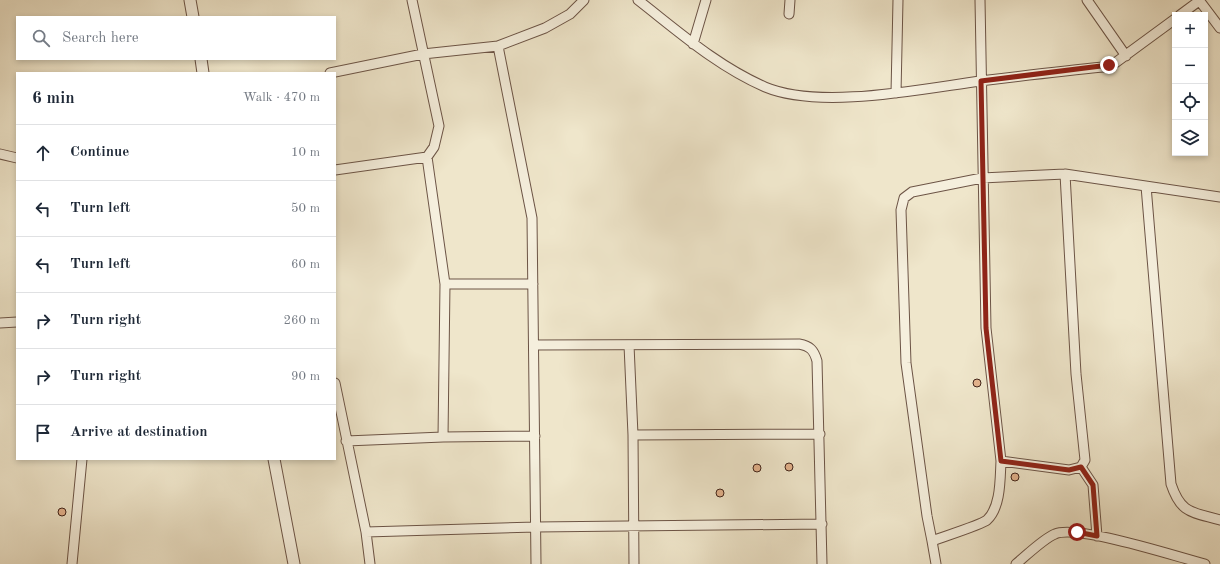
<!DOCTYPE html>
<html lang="en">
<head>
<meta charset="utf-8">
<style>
	:root { --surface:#fff; --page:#f6f6f7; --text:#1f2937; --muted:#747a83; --line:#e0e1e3 }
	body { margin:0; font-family:"Old Standard TT",serif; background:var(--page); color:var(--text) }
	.controls { position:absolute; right:12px; top:12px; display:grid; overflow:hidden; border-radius:0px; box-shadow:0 2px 6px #0003 }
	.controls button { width:36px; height:36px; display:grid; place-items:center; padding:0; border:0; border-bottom:1px solid var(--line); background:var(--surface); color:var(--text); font:20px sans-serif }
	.stop { position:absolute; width:12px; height:12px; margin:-9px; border:3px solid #8f2418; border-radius:50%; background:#fff }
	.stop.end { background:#8f2418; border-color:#fff; box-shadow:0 1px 4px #0008 }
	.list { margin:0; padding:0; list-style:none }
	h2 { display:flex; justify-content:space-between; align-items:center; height:52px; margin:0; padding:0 16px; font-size:17px }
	h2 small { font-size:13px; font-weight:400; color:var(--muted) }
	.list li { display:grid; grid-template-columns:26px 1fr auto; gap:12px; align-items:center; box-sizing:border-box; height:56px; padding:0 16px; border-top:1px solid var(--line) }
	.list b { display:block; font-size:15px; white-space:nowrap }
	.list em { font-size:13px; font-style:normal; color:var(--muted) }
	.icon { flex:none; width:22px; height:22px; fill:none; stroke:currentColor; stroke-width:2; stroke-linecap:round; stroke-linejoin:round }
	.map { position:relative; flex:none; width:1220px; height:564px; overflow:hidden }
	.search { position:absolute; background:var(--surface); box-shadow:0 2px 6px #0003; left:16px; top:16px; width:320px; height:44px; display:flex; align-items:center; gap:10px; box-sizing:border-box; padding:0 14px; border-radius:0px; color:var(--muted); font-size:15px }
	.panel { position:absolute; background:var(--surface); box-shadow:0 2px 6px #0003; left:16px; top:72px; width:320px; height:388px; border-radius:0px }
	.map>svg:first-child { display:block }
</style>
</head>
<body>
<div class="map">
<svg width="1220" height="564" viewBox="0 0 1220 564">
	<rect width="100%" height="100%" fill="#efe6cb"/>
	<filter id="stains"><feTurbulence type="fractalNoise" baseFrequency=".005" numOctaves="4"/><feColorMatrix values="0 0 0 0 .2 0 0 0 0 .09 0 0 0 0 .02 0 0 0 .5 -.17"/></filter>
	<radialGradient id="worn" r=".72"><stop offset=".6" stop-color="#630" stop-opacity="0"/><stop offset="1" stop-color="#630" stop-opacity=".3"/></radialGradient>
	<path fill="#e4b38d" stroke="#402319" d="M973 383a4 4 0 1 1 8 0a4 4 0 1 1-8 0Z
		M785 467a4 4 0 1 1 8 0a4 4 0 1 1-8 0Z
		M753 468a4 4 0 1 1 8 0a4 4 0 1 1-8 0Z
		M1011 477a4 4 0 1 1 8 0a4 4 0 1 1-8 0Z
		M716 493a4 4 0 1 1 8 0a4 4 0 1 1-8 0Z
		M58 512a4 4 0 1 1 8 0a4 4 0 1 1-8 0Z"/>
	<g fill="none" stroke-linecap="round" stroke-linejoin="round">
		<defs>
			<path id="minor" d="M412,0L439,126L434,147L427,157
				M638,0C679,32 717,66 765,87C820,110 921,89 980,81C1021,76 1062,71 1103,67L1115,63L1175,19
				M980,0L986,328L1001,461C1000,479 1001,507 987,520C981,525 942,537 932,541L927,516L906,363L901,210L904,198L912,192L982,178L1065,174L1220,197
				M1087,0L1126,56
				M1199,0L1220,28
				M789,14L790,0
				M1180,15L1199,1
				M693,44L706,0
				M498,46L532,218L536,564
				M330,73L423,54L498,46L545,28L570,14L584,0
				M896,93L898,0
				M0,154L17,158
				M335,170L427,157L445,284L443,437
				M1146,186L1171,484C1181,514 1192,512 1220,520
				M445,284H533
				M0,323L17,322
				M534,345L799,344C810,346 814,350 817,361L822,564
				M629,345L633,435L634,564
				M335,383L366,532L370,564
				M633,435L820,434
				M346,441L443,437L535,436
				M1001,461L1069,470L1081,467L1085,460L1076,374L1065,174
				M1081,467L1093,485L1097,536
				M366,532L536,527L822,524
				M932,541L936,564
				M72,564L82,459
				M1016,564C1027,555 1043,539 1055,534C1077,524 1177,557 1205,564"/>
			<path id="tertiary" d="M190,0L193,17
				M201,59L203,73
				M274,459L294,564"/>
		</defs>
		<use href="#minor" stroke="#6c5446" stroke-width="11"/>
		<use href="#tertiary" stroke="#6c5446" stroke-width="13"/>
		<use href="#minor" stroke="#f5efdd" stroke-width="9"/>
		<use href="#tertiary" stroke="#f5efdd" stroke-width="11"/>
	</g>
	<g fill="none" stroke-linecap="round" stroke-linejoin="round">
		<path stroke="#8f2418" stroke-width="5" d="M1077,532L1097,536L1093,485L1081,467L1069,470L1001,461L986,328L981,81L1109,65"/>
	</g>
	<rect width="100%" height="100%" filter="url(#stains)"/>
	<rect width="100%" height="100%" fill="url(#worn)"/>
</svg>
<div class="controls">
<button>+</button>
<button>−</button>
<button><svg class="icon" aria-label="locate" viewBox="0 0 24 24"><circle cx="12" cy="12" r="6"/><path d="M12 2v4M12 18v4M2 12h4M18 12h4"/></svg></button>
<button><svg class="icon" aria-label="layers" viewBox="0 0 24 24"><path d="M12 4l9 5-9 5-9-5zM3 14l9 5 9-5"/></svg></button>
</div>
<div class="stop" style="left:1077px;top:532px"></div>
<div class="stop end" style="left:1109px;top:65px"></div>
<div class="search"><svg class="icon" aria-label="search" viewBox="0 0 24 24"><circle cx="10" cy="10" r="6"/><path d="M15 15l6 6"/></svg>Search here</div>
<section class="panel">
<h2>6 min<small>Walk · 470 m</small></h2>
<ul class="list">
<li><svg class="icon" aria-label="ahead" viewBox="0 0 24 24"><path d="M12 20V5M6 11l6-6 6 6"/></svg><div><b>Continue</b></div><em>10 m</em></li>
<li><svg class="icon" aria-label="left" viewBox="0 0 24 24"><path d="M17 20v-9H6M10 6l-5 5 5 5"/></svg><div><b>Turn left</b></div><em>50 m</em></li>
<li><svg class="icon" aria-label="left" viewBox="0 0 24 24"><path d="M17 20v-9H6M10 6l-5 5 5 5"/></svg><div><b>Turn left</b></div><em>60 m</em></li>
<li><svg class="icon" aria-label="right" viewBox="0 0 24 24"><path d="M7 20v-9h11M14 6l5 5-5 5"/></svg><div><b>Turn right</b></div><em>260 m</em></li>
<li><svg class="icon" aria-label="right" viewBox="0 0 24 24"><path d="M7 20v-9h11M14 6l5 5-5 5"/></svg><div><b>Turn right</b></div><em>90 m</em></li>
<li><svg class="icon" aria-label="arrive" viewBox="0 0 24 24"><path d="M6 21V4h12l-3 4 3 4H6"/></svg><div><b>Arrive at destination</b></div></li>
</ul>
</section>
</div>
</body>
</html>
